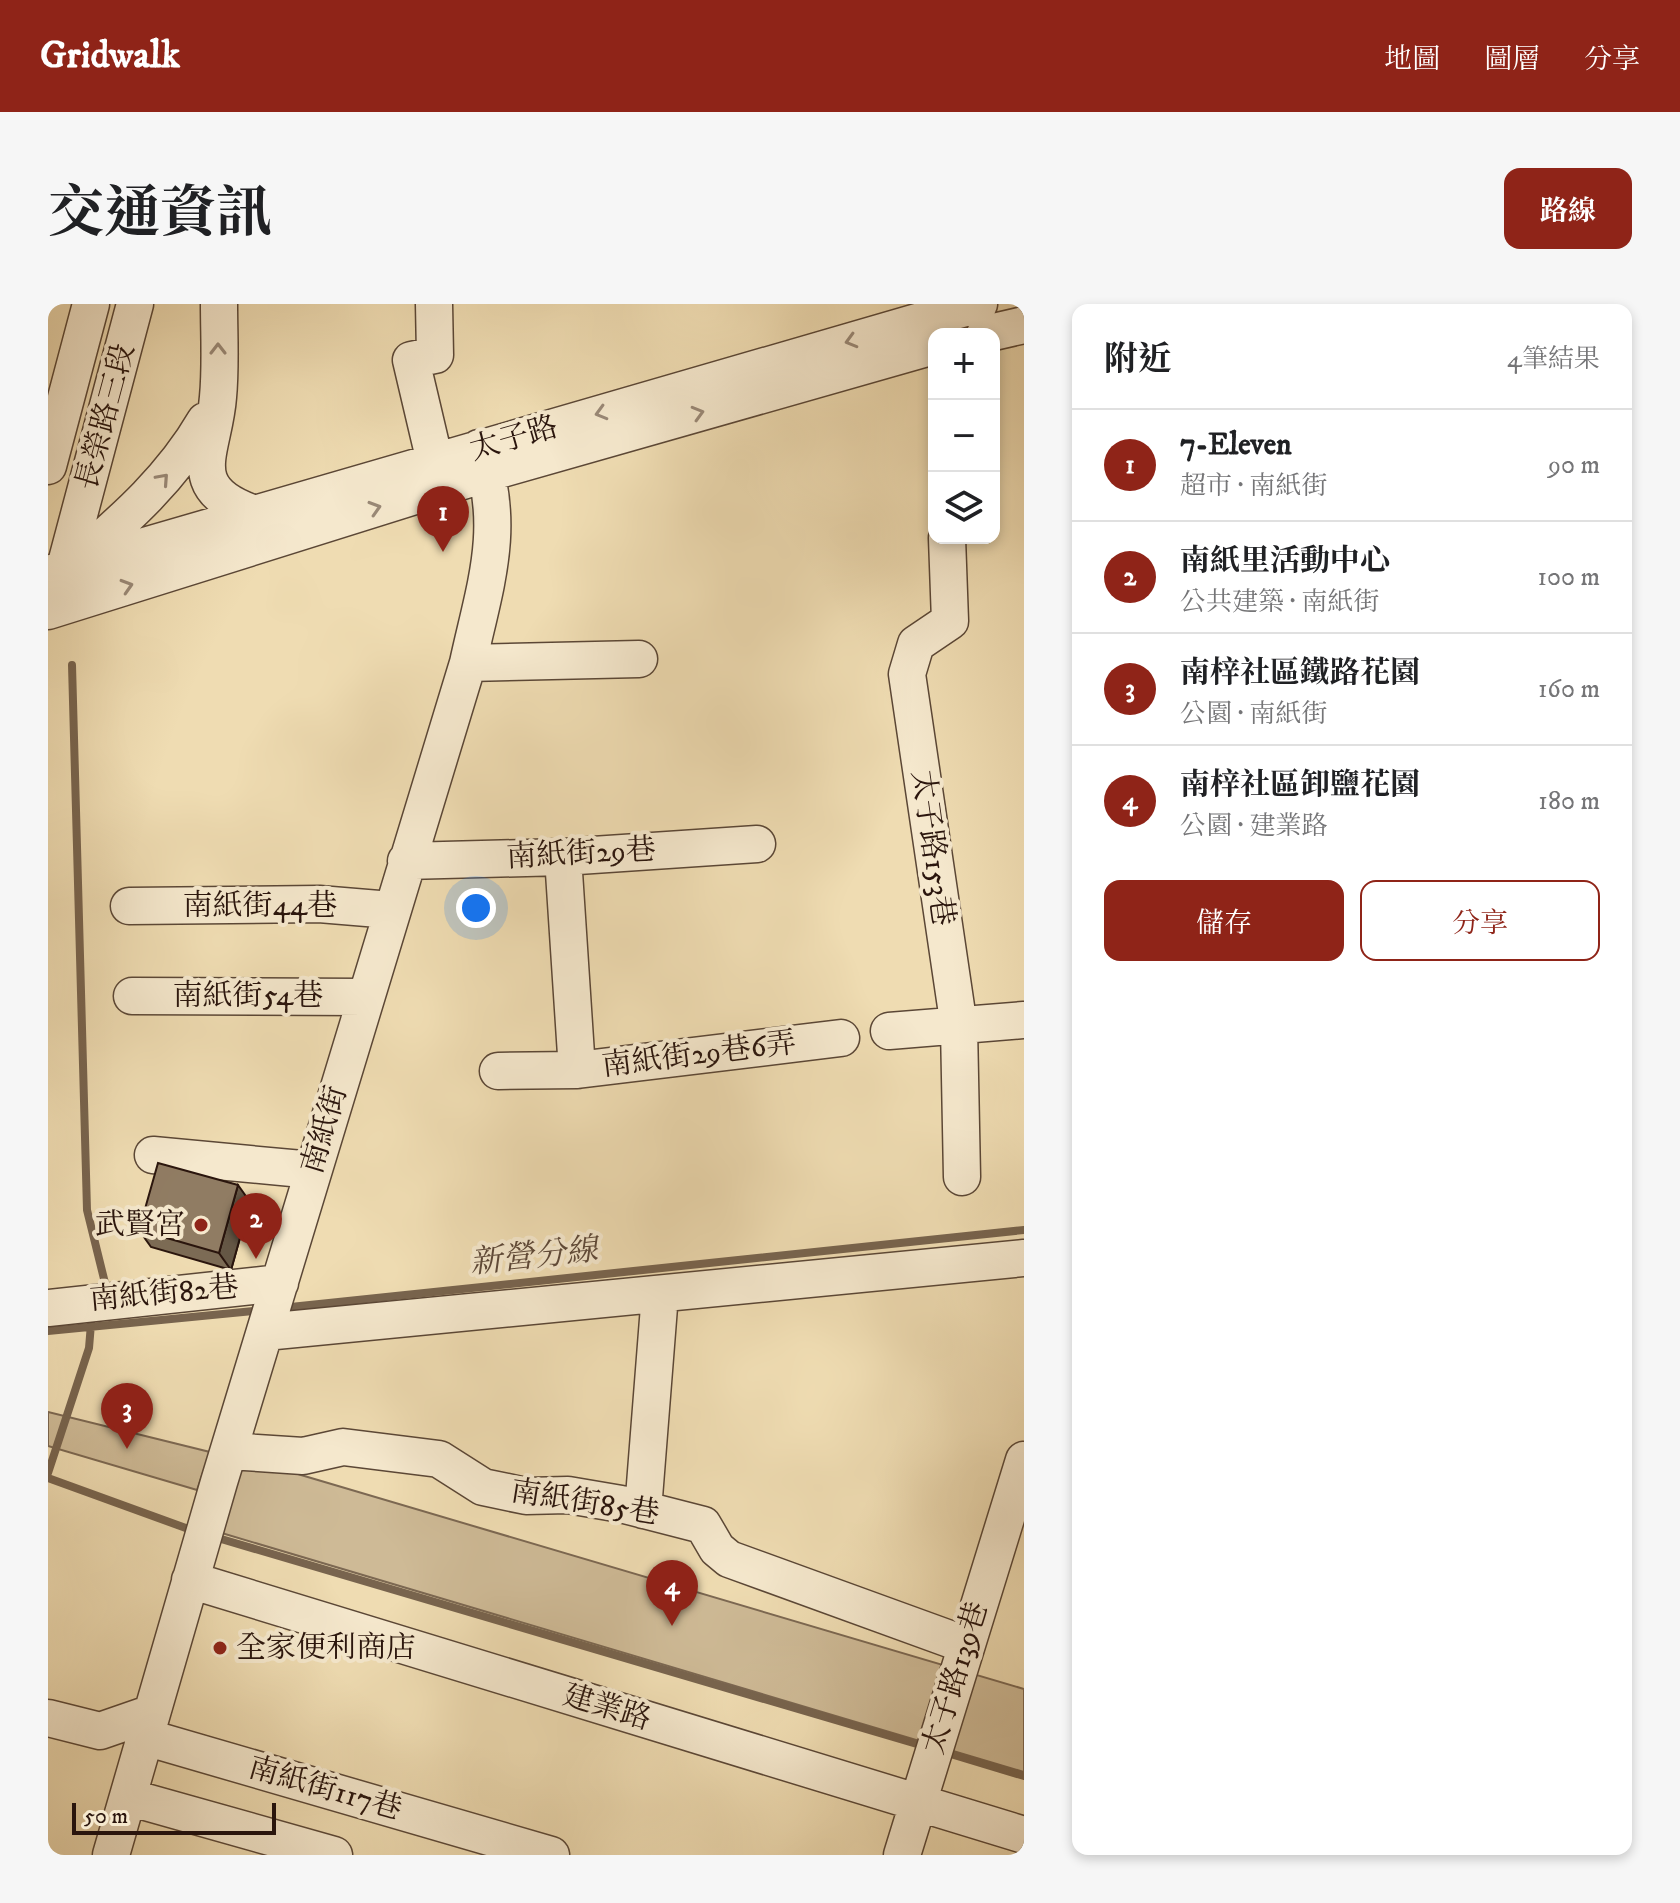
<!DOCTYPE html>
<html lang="zh-TW">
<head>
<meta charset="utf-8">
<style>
	:root { --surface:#fff; --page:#f6f6f6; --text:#202124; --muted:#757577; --line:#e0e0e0; --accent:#8f2418 }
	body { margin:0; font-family:"IM FELL DW Pica","Noto Serif TC",serif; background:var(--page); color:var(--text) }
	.controls { position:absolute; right:24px; top:24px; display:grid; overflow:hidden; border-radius:16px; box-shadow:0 4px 12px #0003 }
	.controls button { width:72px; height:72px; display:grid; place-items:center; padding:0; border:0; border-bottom:2px solid var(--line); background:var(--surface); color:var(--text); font:40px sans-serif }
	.scale { position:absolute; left:24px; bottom:20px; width:204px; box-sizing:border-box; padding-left:8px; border:4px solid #2a150d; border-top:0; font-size:22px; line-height:28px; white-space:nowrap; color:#2a150d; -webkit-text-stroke:6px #f5e8cd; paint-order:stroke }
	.you { position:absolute; left:428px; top:604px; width:28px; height:28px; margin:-20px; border:6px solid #fff; border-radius:50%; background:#1a73e8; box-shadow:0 0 0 12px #1a73e833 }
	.badge { display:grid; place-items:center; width:52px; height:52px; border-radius:50%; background:var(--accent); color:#fff; font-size:26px; font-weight:700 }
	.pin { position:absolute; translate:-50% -66px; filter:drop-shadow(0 2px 4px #0008) }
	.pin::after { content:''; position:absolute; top:42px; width:28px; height:24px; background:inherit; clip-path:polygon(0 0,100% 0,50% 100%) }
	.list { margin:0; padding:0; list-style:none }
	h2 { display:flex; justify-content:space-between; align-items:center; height:104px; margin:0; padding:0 32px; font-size:34px }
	h2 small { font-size:26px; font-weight:400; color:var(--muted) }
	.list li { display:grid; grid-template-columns:52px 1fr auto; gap:24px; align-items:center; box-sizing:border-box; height:112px; padding:0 32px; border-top:2px solid var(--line) }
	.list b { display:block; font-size:30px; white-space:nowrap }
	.list p { margin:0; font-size:26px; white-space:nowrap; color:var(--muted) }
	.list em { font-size:26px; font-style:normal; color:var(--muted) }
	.actions { display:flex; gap:16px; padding:24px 32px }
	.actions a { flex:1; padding:18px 0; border:2px solid var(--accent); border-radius:16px; text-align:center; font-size:28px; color:var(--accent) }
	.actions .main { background:var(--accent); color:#fff }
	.icon { flex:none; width:44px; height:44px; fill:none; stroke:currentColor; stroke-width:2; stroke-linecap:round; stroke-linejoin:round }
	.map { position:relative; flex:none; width:976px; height:1551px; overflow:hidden; border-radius:16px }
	header { display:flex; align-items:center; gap:48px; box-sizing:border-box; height:112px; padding:0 40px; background:var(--accent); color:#fff }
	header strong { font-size:38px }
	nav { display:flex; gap:44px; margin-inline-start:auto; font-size:28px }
	.intro { display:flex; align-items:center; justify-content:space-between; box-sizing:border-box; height:192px; padding:0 48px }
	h1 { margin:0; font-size:56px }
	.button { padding:20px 36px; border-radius:16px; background:var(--accent); color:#fff; font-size:28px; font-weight:700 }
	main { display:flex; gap:48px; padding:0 48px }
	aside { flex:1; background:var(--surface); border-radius:16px; box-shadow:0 4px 12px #0003 }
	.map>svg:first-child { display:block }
</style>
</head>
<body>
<header>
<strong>Gridwalk</strong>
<nav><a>地圖</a><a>圖層</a><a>分享</a></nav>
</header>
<div class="intro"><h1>交通資訊</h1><a class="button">路線</a></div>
<main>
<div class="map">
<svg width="976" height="1551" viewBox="0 0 976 1551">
	<rect width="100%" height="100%" fill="#efdcb2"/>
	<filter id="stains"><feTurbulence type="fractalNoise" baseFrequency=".0025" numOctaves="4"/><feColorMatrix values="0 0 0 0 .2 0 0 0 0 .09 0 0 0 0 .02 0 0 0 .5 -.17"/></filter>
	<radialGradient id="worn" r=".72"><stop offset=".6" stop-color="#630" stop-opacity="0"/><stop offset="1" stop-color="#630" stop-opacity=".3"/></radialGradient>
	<path fill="#ceba96" stroke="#7c6852" stroke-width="2" d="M0,1108L162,1148L149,1186L0,1142Z
		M187,1148L253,1171L976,1385V1468L167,1227Z"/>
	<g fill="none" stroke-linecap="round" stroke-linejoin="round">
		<path stroke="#78644e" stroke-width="8" d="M24,361L39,906L58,983L56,989
			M233,1004L976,926
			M0,1027L215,1006
			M0,1169L41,1044L43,1020
			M0,1174L146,1227
			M163,1232L879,1443
			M896,1448L976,1472"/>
		<defs>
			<path id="minor" d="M171,0C171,31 173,62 170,93C166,148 133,183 204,209
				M386,0L387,51L363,56L387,158
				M937,30L976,21
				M0,162L43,0
				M899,234L902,317L868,340L859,370L911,723L914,873
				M28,258C77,215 124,174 157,117
				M0,270L931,0
				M11,286L87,0
				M0,307L440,169L886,42
				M420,359L591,355
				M515,553L529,766L793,734
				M358,557L515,553L709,540
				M81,602L271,600L343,606
				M84,692L317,693
				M841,727L976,716
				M450,767L529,766
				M105,851L265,866
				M0,1004L232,979
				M217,1028L976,954
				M181,1147L255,1152L295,1143L391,1155L435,1183L478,1192L520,1191L573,1200L655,1221L669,1245L681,1255L918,1341
				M595,1206L612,990
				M142,1276L976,1531
				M0,1414L52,1427L104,1409
				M97,1433L503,1551
				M80,1493L286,1551
				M63,1551L171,1178L420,359C437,281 459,224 431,144
				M854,1551L976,1156"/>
		</defs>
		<use href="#minor" stroke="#5b4736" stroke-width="39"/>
		<use href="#minor" stroke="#f5e8cd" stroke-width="36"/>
	</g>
	<path fill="#7c6b55" stroke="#2a150d" stroke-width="2" d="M202,898L183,966L103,943L91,926Z"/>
	<path fill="#655745" stroke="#2a150d" stroke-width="2" d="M190,881L202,898L183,966L171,949Z"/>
	<path fill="#907c63" stroke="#2a150d" stroke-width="2" d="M110,859L190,881L171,949L91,926Z"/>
	<defs><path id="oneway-chevron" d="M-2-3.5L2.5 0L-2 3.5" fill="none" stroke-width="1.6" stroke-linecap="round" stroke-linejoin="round" transform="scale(2)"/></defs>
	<g stroke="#9a8977">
		<use href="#oneway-chevron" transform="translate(803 37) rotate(164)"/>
		<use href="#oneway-chevron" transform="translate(170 45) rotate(-90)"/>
		<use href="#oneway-chevron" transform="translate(553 109) rotate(164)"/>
		<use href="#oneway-chevron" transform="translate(650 109) rotate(-16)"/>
		<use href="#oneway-chevron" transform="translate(115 175) rotate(-48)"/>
		<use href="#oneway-chevron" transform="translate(327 204) rotate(-17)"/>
		<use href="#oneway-chevron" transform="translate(79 282) rotate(-17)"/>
	</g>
	<g fill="#8f2418" stroke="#f5e8cd" stroke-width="3">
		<circle cx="153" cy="921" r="8"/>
		<circle cx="172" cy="1344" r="8"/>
	</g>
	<g text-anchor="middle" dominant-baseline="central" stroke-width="8" stroke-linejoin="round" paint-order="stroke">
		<g font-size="30" fill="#2a150d" stroke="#f5e8cd">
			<text transform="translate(58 113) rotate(-75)">長榮路三段</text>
			<text transform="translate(466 135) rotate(-16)">太子路</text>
			<text transform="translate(884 544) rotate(82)">太子路153巷</text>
			<text transform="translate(533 550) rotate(-3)">南紙街29巷</text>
			<text x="212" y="602">南紙街44巷</text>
			<text x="200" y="692">南紙街54巷</text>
			<text transform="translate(651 751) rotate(-7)">南紙街29巷6弄</text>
			<text transform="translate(277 826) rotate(-73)">南紙街</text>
			<text transform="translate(116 990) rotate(-5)">南紙街82巷</text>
			<text transform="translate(537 1199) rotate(9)">南紙街85巷</text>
			<text transform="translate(908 1374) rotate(-73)">太子路139巷</text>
			<text transform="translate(559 1404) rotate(17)">建業路</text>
			<text transform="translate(277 1485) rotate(16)">南紙街117巷</text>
		</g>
		<g font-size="30" fill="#2a150d" stroke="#f5e8cd" text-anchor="end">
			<text x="137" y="921">武賢宮</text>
			<text x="188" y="1344" text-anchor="start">全家便利商店</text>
		</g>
		<g font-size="32" font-style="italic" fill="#5e4939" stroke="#f5e8cd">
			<text transform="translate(486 953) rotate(-6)">新營分線</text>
		</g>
	</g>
	<rect width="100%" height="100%" filter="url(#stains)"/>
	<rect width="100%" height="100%" fill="url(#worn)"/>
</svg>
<div class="controls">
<button>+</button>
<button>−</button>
<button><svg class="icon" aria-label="layers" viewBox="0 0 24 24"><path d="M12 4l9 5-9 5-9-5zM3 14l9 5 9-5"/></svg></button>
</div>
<div class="scale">50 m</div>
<div class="you"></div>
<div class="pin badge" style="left:395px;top:248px">1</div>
<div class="pin badge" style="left:208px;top:955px">2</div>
<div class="pin badge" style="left:79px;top:1145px">3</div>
<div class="pin badge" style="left:624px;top:1322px">4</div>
</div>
<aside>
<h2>附近<small>4筆結果</small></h2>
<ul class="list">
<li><span class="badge">1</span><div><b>7-Eleven</b><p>超市 · 南紙街</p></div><em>90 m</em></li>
<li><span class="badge">2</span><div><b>南紙里活動中心</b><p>公共建築 · 南紙街</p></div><em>100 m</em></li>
<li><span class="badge">3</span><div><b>南梓社區鐵路花園</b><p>公園 · 南紙街</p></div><em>160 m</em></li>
<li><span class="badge">4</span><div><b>南梓社區卸鹽花園</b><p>公園 · 建業路</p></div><em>180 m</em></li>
</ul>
<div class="actions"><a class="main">儲存</a><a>分享</a></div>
</aside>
</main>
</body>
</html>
